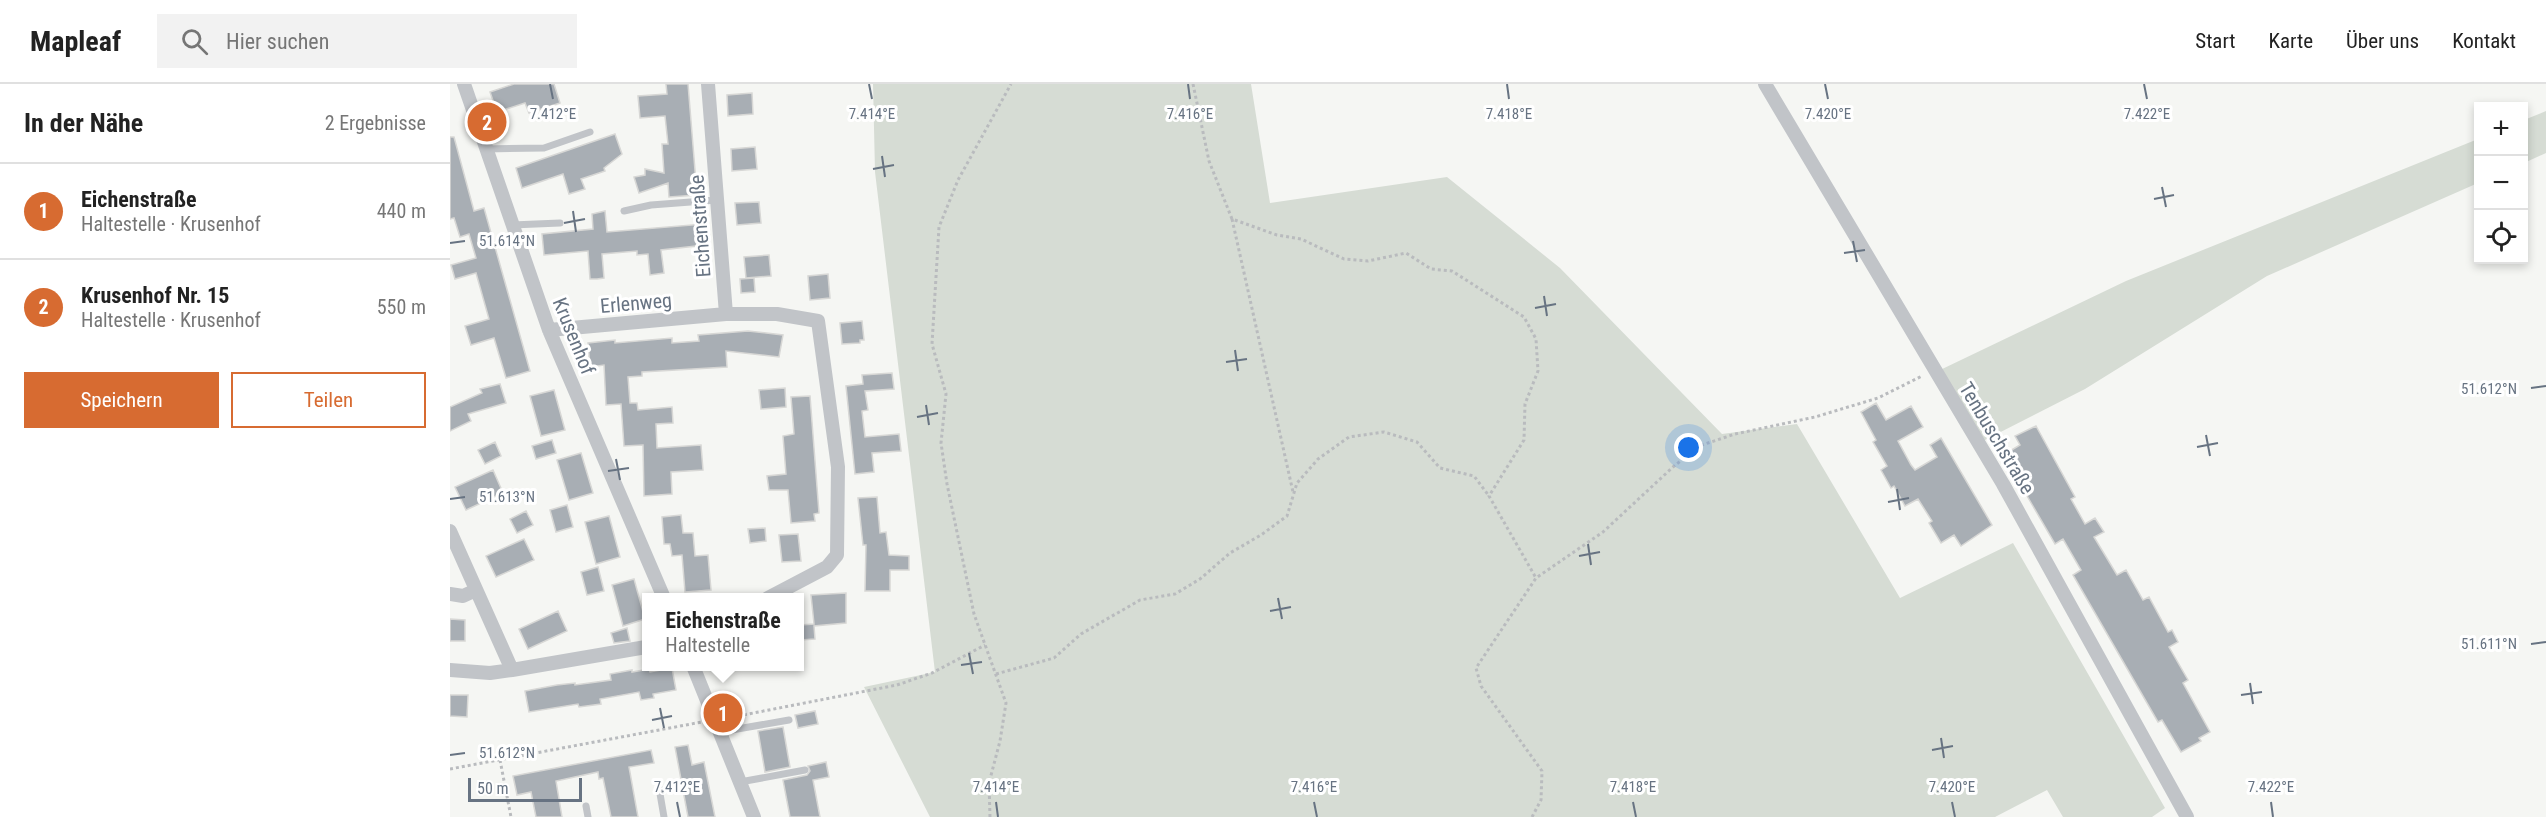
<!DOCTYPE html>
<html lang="de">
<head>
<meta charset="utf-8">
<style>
	:root { --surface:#fff; --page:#f2f2f2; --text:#222; --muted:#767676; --line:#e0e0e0; --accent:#d76b31 }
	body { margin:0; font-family:"Roboto Condensed",sans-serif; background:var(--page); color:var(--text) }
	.controls { position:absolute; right:18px; top:18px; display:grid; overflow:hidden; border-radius:0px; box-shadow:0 3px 9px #0003 }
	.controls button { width:54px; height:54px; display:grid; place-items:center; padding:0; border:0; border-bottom:2px solid var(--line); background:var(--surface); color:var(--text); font:30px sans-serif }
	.scale { position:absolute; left:18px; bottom:15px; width:114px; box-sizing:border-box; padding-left:6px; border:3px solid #677382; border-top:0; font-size:16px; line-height:21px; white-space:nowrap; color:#677382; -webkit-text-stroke:4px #fff; paint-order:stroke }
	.you { position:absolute; left:1239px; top:364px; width:21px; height:21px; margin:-15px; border:4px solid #fff; border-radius:50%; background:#1a73e8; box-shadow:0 0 0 9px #1a73e833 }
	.badge { display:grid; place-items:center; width:39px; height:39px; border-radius:50%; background:var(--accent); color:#fff; font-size:20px; font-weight:700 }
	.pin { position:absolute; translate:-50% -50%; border:3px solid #fff; box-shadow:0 2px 6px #0006 }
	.popup { position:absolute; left:192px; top:509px; width:162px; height:78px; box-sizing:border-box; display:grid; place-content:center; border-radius:0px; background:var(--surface); filter:drop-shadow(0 2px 4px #0005); font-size:20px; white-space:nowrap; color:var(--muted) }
	.popup b { font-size:22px; color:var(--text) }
	.popup::after { content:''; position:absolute; left:50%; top:100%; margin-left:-12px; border:12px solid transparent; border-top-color:var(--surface) }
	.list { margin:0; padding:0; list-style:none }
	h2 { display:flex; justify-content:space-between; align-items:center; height:78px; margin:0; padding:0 24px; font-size:26px }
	h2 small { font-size:20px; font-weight:400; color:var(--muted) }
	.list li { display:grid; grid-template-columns:39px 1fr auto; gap:18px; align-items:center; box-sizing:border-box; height:96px; padding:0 24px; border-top:2px solid var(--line) }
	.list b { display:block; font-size:22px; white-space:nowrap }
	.list p { margin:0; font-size:20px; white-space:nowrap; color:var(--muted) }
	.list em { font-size:20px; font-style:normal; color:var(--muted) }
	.actions { display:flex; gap:12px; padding:18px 24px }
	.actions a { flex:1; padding:14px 0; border:2px solid var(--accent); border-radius:0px; text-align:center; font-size:21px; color:var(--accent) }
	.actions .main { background:var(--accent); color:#fff }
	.icon { flex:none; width:33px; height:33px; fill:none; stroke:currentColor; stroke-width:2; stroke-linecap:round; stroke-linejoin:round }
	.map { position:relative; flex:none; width:2096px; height:733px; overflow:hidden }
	header { display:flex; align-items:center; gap:36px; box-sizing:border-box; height:84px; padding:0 30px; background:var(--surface); border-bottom:2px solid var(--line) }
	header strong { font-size:28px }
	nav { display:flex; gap:33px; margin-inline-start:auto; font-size:21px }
	.search { width:420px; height:54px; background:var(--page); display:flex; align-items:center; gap:15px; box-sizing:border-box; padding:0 21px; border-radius:0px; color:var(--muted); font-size:22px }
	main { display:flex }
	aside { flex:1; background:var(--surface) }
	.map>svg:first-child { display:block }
</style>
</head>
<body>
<header>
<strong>Mapleaf</strong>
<div class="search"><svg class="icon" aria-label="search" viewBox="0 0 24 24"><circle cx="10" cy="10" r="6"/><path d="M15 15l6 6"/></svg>Hier suchen</div>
<nav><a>Start</a><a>Karte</a><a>Über uns</a><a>Kontakt</a></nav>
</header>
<main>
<aside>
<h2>In der Nähe<small>2 Ergebnisse</small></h2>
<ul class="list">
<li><span class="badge">1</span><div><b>Eichenstraße</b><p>Haltestelle · Krusenhof</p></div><em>440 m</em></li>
<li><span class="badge">2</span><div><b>Krusenhof Nr. 15</b><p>Haltestelle · Krusenhof</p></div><em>550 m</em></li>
</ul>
<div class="actions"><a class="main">Speichern</a><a>Teilen</a></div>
</aside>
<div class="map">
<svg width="2096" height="733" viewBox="0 0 2096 733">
	<rect width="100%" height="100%" fill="#f5f6f3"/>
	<path fill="#d6dcd4" d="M423,0H801L820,119L997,93L1110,184L1272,350L1347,340L1450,514L1563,459L1715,724L1702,733H1613L1597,706L1545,733H480L414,603L485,588L425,88Z
		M2096,27V69L2074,79V36Z
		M2028,55V99L1817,192L1635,305L1531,358L1488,287L1676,197Z"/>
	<path fill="#a8aeb4" stroke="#d7d7d5" stroke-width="1.5" d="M64,0H104L110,19L79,29L75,19L47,28L40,8Z
		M216,0H238L247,111L219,113L218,99L189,109L184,93L195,91V85L214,89L212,60H218L215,32L190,34L188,12L217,10Z
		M302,9L303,30L278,32L277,11Z
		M165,50L172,70L154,84L155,87L131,95L135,105L119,110L113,90L72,104L66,84Z
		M0,53H4L24,127L34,124L80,287L56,294L44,254L21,261L15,242L39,235L26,189L5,195L1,181L26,174L19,150L10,153L4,134L0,135Z
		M305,63L307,85L282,87L281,65Z
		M309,118L311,139L287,141L285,119Z
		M155,127L157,148L254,140L255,161L211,166L214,189L200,191L198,170L187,171V167L152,170L154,194L147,195H140L138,167L94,171L92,150L143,145L142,130Z
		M319,171L321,192L296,194L294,173Z
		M378,190L380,214L360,216L358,192Z
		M304,194L305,208L291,209L290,195Z
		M412,237L414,256H410V259L392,260L390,239Z
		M298,247L333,251L329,273L276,267L277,283L192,288V292L178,293L180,319H187L188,326L222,323L223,339L206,340L207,364L251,361L253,386L221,388L222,410L194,412L193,361L174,362L171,320L156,321L154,281L140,283L138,259L165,256V259L222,254V259L249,257L248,251Z
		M442,289L444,305L415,307L418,326L412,327L415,353L449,350L451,367L422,369L424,388L405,390L396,302L413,300L412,291Z
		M50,300L56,319L18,330L21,337L0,347V323L32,309L30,305Z
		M335,304L336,323L311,325L309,306Z
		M104,306L115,346L91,352L80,312Z
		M360,312L369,429L364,430L365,437L341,439L338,406H319L317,392L336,390L333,352L344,350L341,313Z
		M1426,319L1436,336L1461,322L1473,343L1448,357L1461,381L1465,386L1487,373L1480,361L1491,354L1542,441L1511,462L1504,451L1491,459L1479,439L1482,437L1468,415L1455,422L1444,402L1441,404L1431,386L1437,382L1423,358L1426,356L1411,328Z
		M1586,342L1625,413L1621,415L1635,440L1645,434L1654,448L1644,453L1667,491L1676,486L1693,516L1699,513L1718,548L1722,546L1728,558L1719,563L1738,596L1733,599L1760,648L1749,654L1751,657L1731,668L1712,636L1708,638L1623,491L1631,486L1613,455L1605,460L1555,374V370L1570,361L1565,352Z
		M102,356L106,369L86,375L82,362Z
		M45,358L51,372L35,380L28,366Z
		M131,369L143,409L119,416L107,376Z
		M43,386L53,409L16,426L5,403Z
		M427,413L430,449L436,448L439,471L459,472V486H440V507H415L416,461H413L408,414Z
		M117,421L123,443L106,448L100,426Z
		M76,427L83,441L67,449L60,435Z
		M231,431L233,449H243L245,472L258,471L261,506L235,508L232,471L222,472L220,460H214L212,433Z
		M159,432L170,473L146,480L135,438Z
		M315,444L316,457L300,459L298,445Z
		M348,450L351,477L332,478L329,451Z
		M74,455L84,476L46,493L36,472Z
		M148,483L154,507L137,511L131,488Z
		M184,495L195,535L173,542L162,501Z
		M396,509V539L364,542L365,555L350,556V541L364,540L361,511Z
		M108,527L117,547L78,565L69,545Z
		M0,535L15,536V557H0Z
		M177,544L180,557L164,559L161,549Z
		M222,584L226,606L203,610L204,614L191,616L189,608L150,615L151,620L129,623L128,620L79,628L75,607L107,601L125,599V601L161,596L160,590L182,586V588L199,585L200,588Z
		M0,611H18L17,633L0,632Z
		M365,627L368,640L348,644L345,631Z
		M333,643L340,683L315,688L308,647Z
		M238,661L242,681L254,678L265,733H238L225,663Z
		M201,666L204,679L179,683L188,733H161L153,694L149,695L148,688L106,697L112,733H86L81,708L67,711L63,692Z
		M376,678L379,693L363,696L370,733H340L333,696L357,691L360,687L358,682Z"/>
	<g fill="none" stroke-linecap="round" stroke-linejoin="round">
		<path stroke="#b9bbbe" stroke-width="3" stroke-dasharray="3 3" stroke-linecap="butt" d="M743,0L759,77L782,135L827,151L851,155L894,175L918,177L956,169L981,185L1002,187L1074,233L1086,255L1088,287L1075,320L1074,356L1039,412L1086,494
			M782,135L843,408
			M546,590L604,574L631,550L690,516L725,510L750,495L780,469L811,451L837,432L847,399L868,375L899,353L934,348L967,358L990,384L1024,392L1039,412
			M288,632L447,601L482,589L535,561
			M50,676L61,733
			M0,685L252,638
			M540,733L539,699L550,657L556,619L524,530L497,400L491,359L496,310L482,260L489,143L508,96L561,0
			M1082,733L1091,716L1092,687L1031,602L1026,584L1086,494L1153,448L1223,383L1249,362L1285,350L1365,333L1428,314L1472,292"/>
		<path stroke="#c1c4c8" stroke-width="7" d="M36,65L94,64L140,48
			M174,127L201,121L267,116
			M62,141L110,139
			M270,648L339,636
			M290,698L355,686
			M209,704L214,733
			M136,722L138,733"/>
		<path stroke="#c1c4c8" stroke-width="14" d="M14,0L99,246L214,514
			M258,0L276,230H327L368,237L388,383L387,471L377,483L318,514
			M1315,0L1553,400L1737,733
			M99,246L276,230
			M0,447L62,586L196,563
			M0,510L13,512L26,506
			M243,582L304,733
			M0,586L40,589L62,586"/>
	</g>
	<path fill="none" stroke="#677382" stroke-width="2" d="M100,0L103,15M419,0L422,15M738,0L740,15M1057,0L1059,15M1375,0L1378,15M1694,0L1697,15M432,72L435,93M423,85L444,81M1712,103L1716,123M1704,115L1724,111M123,127L126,148M114,139L135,135M1403,157L1407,178M0,159L15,157M1394,169L1415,166M1094,212L1097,232M1085,224L1106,220M785,266L788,287M776,278L797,275M2081,304L2096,302M476,321L479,341M467,333L488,329M1756,351L1760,372M1747,363L1768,359M166,375L170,396M158,387L179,384M1447,405L1450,426M0,415L15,413M1438,418L1459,414M1138,460L1141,481M1129,472L1150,468M828,514L832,535M820,527L841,523M2081,560L2096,558M519,569L523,590M511,581L532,578M1800,599L1803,620M1791,611L1812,608M210,624L214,644M202,636L222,632M1491,654L1494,674M1482,666L1503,662M0,671L15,669M227,718L230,733M546,718L548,733M864,718L867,733M1183,718L1186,733M1502,718L1505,733M1821,718L1823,733"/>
	<g text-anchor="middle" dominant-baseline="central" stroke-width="6" stroke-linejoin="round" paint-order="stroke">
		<g font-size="20" fill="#677382" stroke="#fff">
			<text transform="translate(250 142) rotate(-94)">Eichenstraße</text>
			<text transform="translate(186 219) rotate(-5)">Erlenweg</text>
			<text transform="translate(124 252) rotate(68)">Krusenhof</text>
			<text transform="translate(1547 354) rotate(59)">Tenbuschstraße</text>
		</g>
	</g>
	<g font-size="15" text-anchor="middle" fill="#677382" stroke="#fff" stroke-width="6" stroke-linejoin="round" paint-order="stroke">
		<text x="103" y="35">7.412°E</text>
		<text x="422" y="35">7.414°E</text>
		<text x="740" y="35">7.416°E</text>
		<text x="1059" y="35">7.418°E</text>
		<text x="1378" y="35">7.420°E</text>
		<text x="1697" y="35">7.422°E</text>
		<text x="57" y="162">51.614°N</text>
		<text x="2039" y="310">51.612°N</text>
		<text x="57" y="418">51.613°N</text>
		<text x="2039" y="565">51.611°N</text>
		<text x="57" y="674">51.612°N</text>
		<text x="227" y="708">7.412°E</text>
		<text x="546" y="708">7.414°E</text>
		<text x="864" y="708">7.416°E</text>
		<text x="1183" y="708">7.418°E</text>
		<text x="1502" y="708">7.420°E</text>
		<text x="1821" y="708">7.422°E</text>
	</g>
</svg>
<div class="controls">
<button>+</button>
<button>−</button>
<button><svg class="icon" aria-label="locate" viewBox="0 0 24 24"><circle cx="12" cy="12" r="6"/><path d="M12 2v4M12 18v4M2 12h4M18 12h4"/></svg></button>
</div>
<div class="scale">50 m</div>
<div class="you"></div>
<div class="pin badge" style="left:273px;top:629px">1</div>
<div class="popup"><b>Eichenstraße</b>Haltestelle</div>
<div class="pin badge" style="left:37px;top:38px">2</div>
</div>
</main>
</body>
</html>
